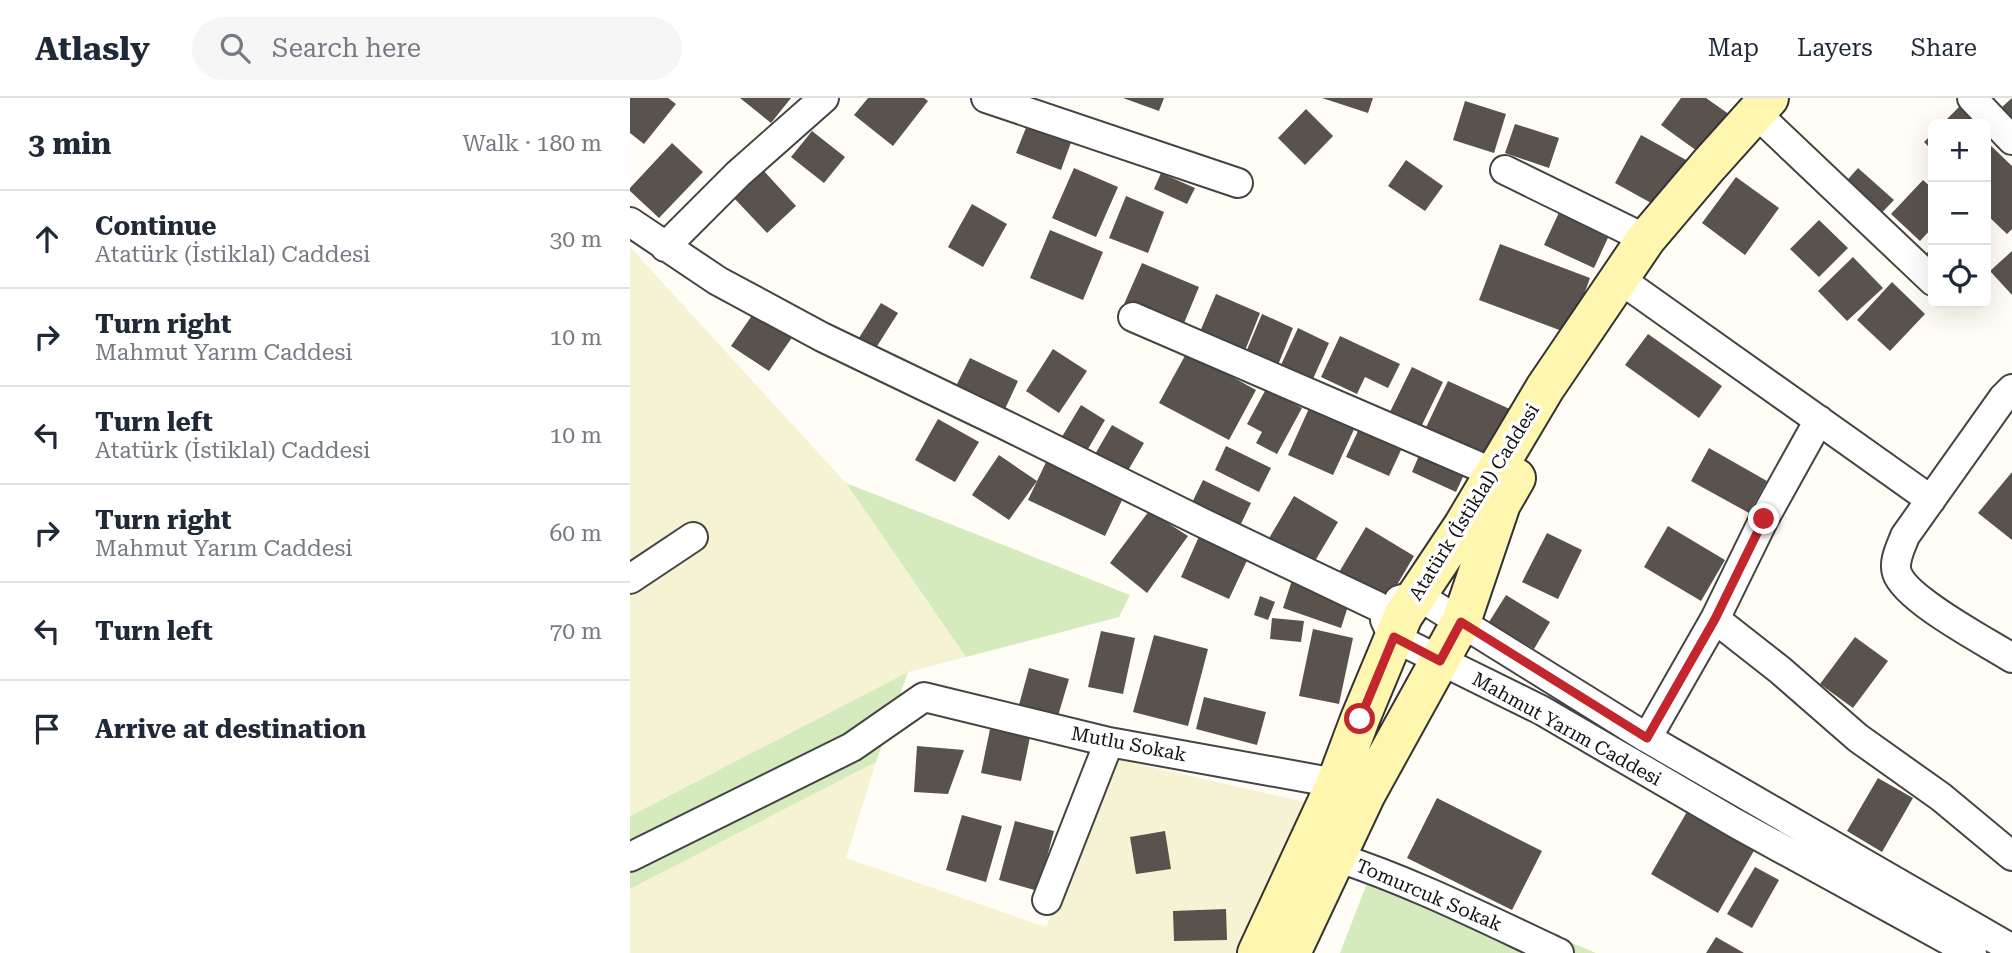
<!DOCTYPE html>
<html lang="en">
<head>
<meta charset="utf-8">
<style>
	:root { --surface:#fff; --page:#f6f6f7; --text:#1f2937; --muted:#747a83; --line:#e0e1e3 }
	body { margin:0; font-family:"Roboto Serif",serif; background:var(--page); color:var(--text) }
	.controls { position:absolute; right:21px; top:21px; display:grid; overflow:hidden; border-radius:10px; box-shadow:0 7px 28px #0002 }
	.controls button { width:63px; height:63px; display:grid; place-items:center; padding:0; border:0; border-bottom:2px solid var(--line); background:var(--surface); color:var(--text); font:35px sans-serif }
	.stop { position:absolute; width:21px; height:21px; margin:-16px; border:5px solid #c4262e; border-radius:50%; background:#fff }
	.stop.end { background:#c4262e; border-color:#fff; box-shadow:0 2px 7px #0008 }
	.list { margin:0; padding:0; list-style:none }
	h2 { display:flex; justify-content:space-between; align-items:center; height:91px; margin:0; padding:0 28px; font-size:30px }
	h2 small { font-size:23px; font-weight:400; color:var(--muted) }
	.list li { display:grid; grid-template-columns:46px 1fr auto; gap:21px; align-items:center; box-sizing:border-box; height:98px; padding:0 28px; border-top:2px solid var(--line) }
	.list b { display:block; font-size:26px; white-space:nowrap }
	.list p { margin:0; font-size:23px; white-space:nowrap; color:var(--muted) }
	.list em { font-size:23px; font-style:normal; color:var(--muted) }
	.icon { flex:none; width:38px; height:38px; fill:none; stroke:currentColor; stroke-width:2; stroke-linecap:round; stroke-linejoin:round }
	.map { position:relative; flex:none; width:1382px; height:855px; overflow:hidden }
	header { display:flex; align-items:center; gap:42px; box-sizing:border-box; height:98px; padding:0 35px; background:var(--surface); border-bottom:2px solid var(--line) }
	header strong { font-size:33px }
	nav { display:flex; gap:38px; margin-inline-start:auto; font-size:24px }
	.search { width:490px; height:63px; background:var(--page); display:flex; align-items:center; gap:18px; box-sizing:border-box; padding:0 24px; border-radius:38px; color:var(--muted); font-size:26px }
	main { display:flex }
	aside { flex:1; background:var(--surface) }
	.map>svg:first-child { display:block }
</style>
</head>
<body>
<header>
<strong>Atlasly</strong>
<div class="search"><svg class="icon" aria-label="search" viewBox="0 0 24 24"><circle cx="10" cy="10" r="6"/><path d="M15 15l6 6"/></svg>Search here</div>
<nav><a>Map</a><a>Layers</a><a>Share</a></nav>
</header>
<main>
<aside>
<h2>3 min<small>Walk · 180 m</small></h2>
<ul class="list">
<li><svg class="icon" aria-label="ahead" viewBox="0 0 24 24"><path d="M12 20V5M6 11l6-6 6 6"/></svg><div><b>Continue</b><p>Atatürk (İstiklal) Caddesi</p></div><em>30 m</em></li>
<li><svg class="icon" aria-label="right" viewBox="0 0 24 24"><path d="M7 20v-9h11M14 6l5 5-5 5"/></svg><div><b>Turn right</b><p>Mahmut Yarım Caddesi</p></div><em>10 m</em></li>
<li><svg class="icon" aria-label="left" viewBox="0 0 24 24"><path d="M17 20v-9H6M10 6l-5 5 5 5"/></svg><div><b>Turn left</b><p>Atatürk (İstiklal) Caddesi</p></div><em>10 m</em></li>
<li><svg class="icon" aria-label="right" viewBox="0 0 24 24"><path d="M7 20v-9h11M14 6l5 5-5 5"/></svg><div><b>Turn right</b><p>Mahmut Yarım Caddesi</p></div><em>60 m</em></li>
<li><svg class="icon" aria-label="left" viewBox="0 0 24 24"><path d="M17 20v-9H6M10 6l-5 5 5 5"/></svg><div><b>Turn left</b></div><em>70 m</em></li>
<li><svg class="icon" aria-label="arrive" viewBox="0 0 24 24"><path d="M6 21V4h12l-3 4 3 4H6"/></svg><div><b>Arrive at destination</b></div></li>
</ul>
</aside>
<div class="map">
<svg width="1382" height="855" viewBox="0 0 1382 855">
	<rect width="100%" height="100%" fill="#fffdf5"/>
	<path fill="#f6f3d4" d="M0,149L216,385L336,559L278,574L0,718Z
		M486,661L701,710L629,855H0V791L246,664L216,760L416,829Z"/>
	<path fill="#d5ebbd" d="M216,385L500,497L489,519L336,559Z
		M278,574L246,664L0,791V718Z
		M746,762L966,855H710Z"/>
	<path fill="#5a524d" d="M0,0H38L46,6L14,46L0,35Z
		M110,0H161L141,25Z
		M238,0H294L298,3L263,48L224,17Z
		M493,0H534L529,13Z
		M692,0H743L738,15Z
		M1051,0H1076L1103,19L1074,58L1031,27Z
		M1382,0V21L1372,9Z
		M835,3L876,16L864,55L823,42Z
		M1331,7L1350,26H1312Z
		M676,11L703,38L675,67L648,40Z
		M399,22L443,39L431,72L386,55Z
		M885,26L929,40L919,70L875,55Z
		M182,33L215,59L194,85L161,59Z
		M1303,35V53L1294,44Z
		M1011,37L1058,63L1032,111L985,85Z
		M1357,44L1382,68V131L1377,136L1356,116Z
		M42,45L73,74L29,120L0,93V90Z
		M776,62L813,88L795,113L758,88Z
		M444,70L488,89L466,139L422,120Z
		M1228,70L1264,102L1239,128L1204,97Z
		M133,72L166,108L137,135L103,99Z
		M531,75L565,90L557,106L524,91Z
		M1106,79L1149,110L1115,157L1072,125Z
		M1293,82L1303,91V129L1290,143L1261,116Z
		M496,98L534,114L518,155L479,140Z
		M342,106L377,126L353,169L318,149Z
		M932,108L982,131L964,170L914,147Z
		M1189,122L1218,150L1189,179L1160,151Z
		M420,132L473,154L453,202L400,180Z
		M870,146L960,180L940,236L849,202Z
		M1303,148V163L1296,156Z
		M1382,153V197L1360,173Z
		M1223,159L1253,190L1217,223L1188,193Z
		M512,165L569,189L552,230L494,206Z
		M1262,184L1295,216L1260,253L1227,222Z
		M586,196L630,215L614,255L569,236Z
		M251,205L268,215L244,253L227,243Z
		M125,213L163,238L139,273L101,248Z
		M632,216L663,230L648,267L616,254Z
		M668,230L699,245L683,281L651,267Z
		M1018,236L1092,288L1069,320L995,267Z
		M710,238L770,266L758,290L735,279L727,296L691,279Z
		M423,251L457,273L429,315L396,293Z
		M557,254L626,292L599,342L529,305Z
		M340,260L388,283L374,313L325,290Z
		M782,269L813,284L789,333L758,318Z
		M818,283L882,312L857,367L792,338Z
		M636,291L672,310L647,356L626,345L632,334L617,326Z
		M681,306L726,327L703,377L658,357Z
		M451,307L475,322L455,356L430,342Z
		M734,320L777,339L759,378L716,359Z
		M308,321L349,344L325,384L285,362Z
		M482,327L514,345L496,376L464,358Z
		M596,348L641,370L629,394L585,372Z
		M793,348L838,368L826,394L782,374Z
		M1079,350L1137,383L1119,415L1061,383Z
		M369,357L407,383L379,422L342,397Z
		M418,360L495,396L475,438L398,402Z
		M1382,374V442L1348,415Z
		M573,382L621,405L608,432L560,409Z
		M664,398L708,424L682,468L638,442Z
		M519,413L558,438L517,495L480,465Z
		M1038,428L1095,462L1071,503L1014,469Z
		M736,429L784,458L757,504L708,476Z
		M571,434L620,456L599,501L551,479Z
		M917,435L952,452L928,501L892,484Z
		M663,479L721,499L711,530L653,510Z
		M876,497L920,524L904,551L859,524Z
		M630,498L645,504L638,522L624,517Z
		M642,520L674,523L671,544L640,541Z
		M683,531L723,540L709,606L669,598Z
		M471,533L505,540L493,596L458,589Z
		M524,537L578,551L558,628L503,614Z
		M1225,539L1258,563L1223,610L1190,586Z
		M399,570L439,581L428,618L389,607Z
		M574,599L636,614L627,647L566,631Z
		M360,631L400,639L391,683L351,675Z
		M287,648L334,652L318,696L284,694Z
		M1248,680L1283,700L1252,754L1217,733Z
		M807,700L912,753L882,812L777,760Z
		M1058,712L1125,751L1088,815L1021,776Z
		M332,717L372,728L356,784L316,772Z
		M385,723L424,733L408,793L369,782Z
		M535,733L541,771L506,776L500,739Z
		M1125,769L1149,782L1122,830L1097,816Z
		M596,811L597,842L544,843L543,813Z
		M1086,839L1114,855H1076Z"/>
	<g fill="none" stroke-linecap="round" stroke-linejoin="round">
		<defs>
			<path id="street" d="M356,0L608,85
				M1342,0L1382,42
				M1132,21L1303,183
				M875,72L1016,141
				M0,124L88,183L192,239L373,326L573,425L747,508
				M35,149L108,76L194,0
				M998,187L1301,402
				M503,219L864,375
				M1382,291L1373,300L1275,438C1271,449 1263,463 1267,475C1276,502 1357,544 1382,560
				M0,481L63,439
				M769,502L787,497L1017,640L1382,851
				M1085,521L1150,572L1228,640L1311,699L1382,758
				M755,522L763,539L911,612L1105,725L1342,855
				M1017,640L1085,521L1134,421L1189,322
				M0,759L222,649L294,599L479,644L706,685
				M706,759C783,784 856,821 929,855
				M417,802L479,644"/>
			<path id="secondary" d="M627,855L706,685L730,621L773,518L833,428L915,290L1016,141L1078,68L1139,0
				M661,855L736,696L831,524L871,406L886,380"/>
		</defs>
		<use href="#street" stroke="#444" stroke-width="32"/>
		<use href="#secondary" stroke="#333" stroke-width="42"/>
		<use href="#street" stroke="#fff" stroke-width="28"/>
		<use href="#secondary" stroke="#fff6b0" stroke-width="38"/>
	</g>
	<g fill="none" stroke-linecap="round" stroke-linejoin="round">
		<path stroke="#c4262e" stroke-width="9" d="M730,621L764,539L810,563L831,524L1017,640L1085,521L1134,421"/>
	</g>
	<g text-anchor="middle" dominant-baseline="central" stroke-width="7" stroke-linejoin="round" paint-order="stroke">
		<g font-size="19" fill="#111" stroke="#fff">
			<text transform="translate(844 404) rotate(-58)">Atatürk (İstiklal) Caddesi</text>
			<text transform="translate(937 631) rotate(29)">Mahmut Yarım Caddesi</text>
			<text transform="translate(499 646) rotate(11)">Mutlu Sokak</text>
			<text transform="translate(799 797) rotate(23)">Tomurcuk Sokak</text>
		</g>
	</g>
</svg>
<div class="controls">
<button>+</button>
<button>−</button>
<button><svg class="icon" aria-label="locate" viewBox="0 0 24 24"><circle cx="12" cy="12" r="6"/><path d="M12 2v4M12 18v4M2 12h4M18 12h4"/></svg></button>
</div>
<div class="stop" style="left:730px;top:621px"></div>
<div class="stop end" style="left:1134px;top:421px"></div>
</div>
</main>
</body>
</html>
